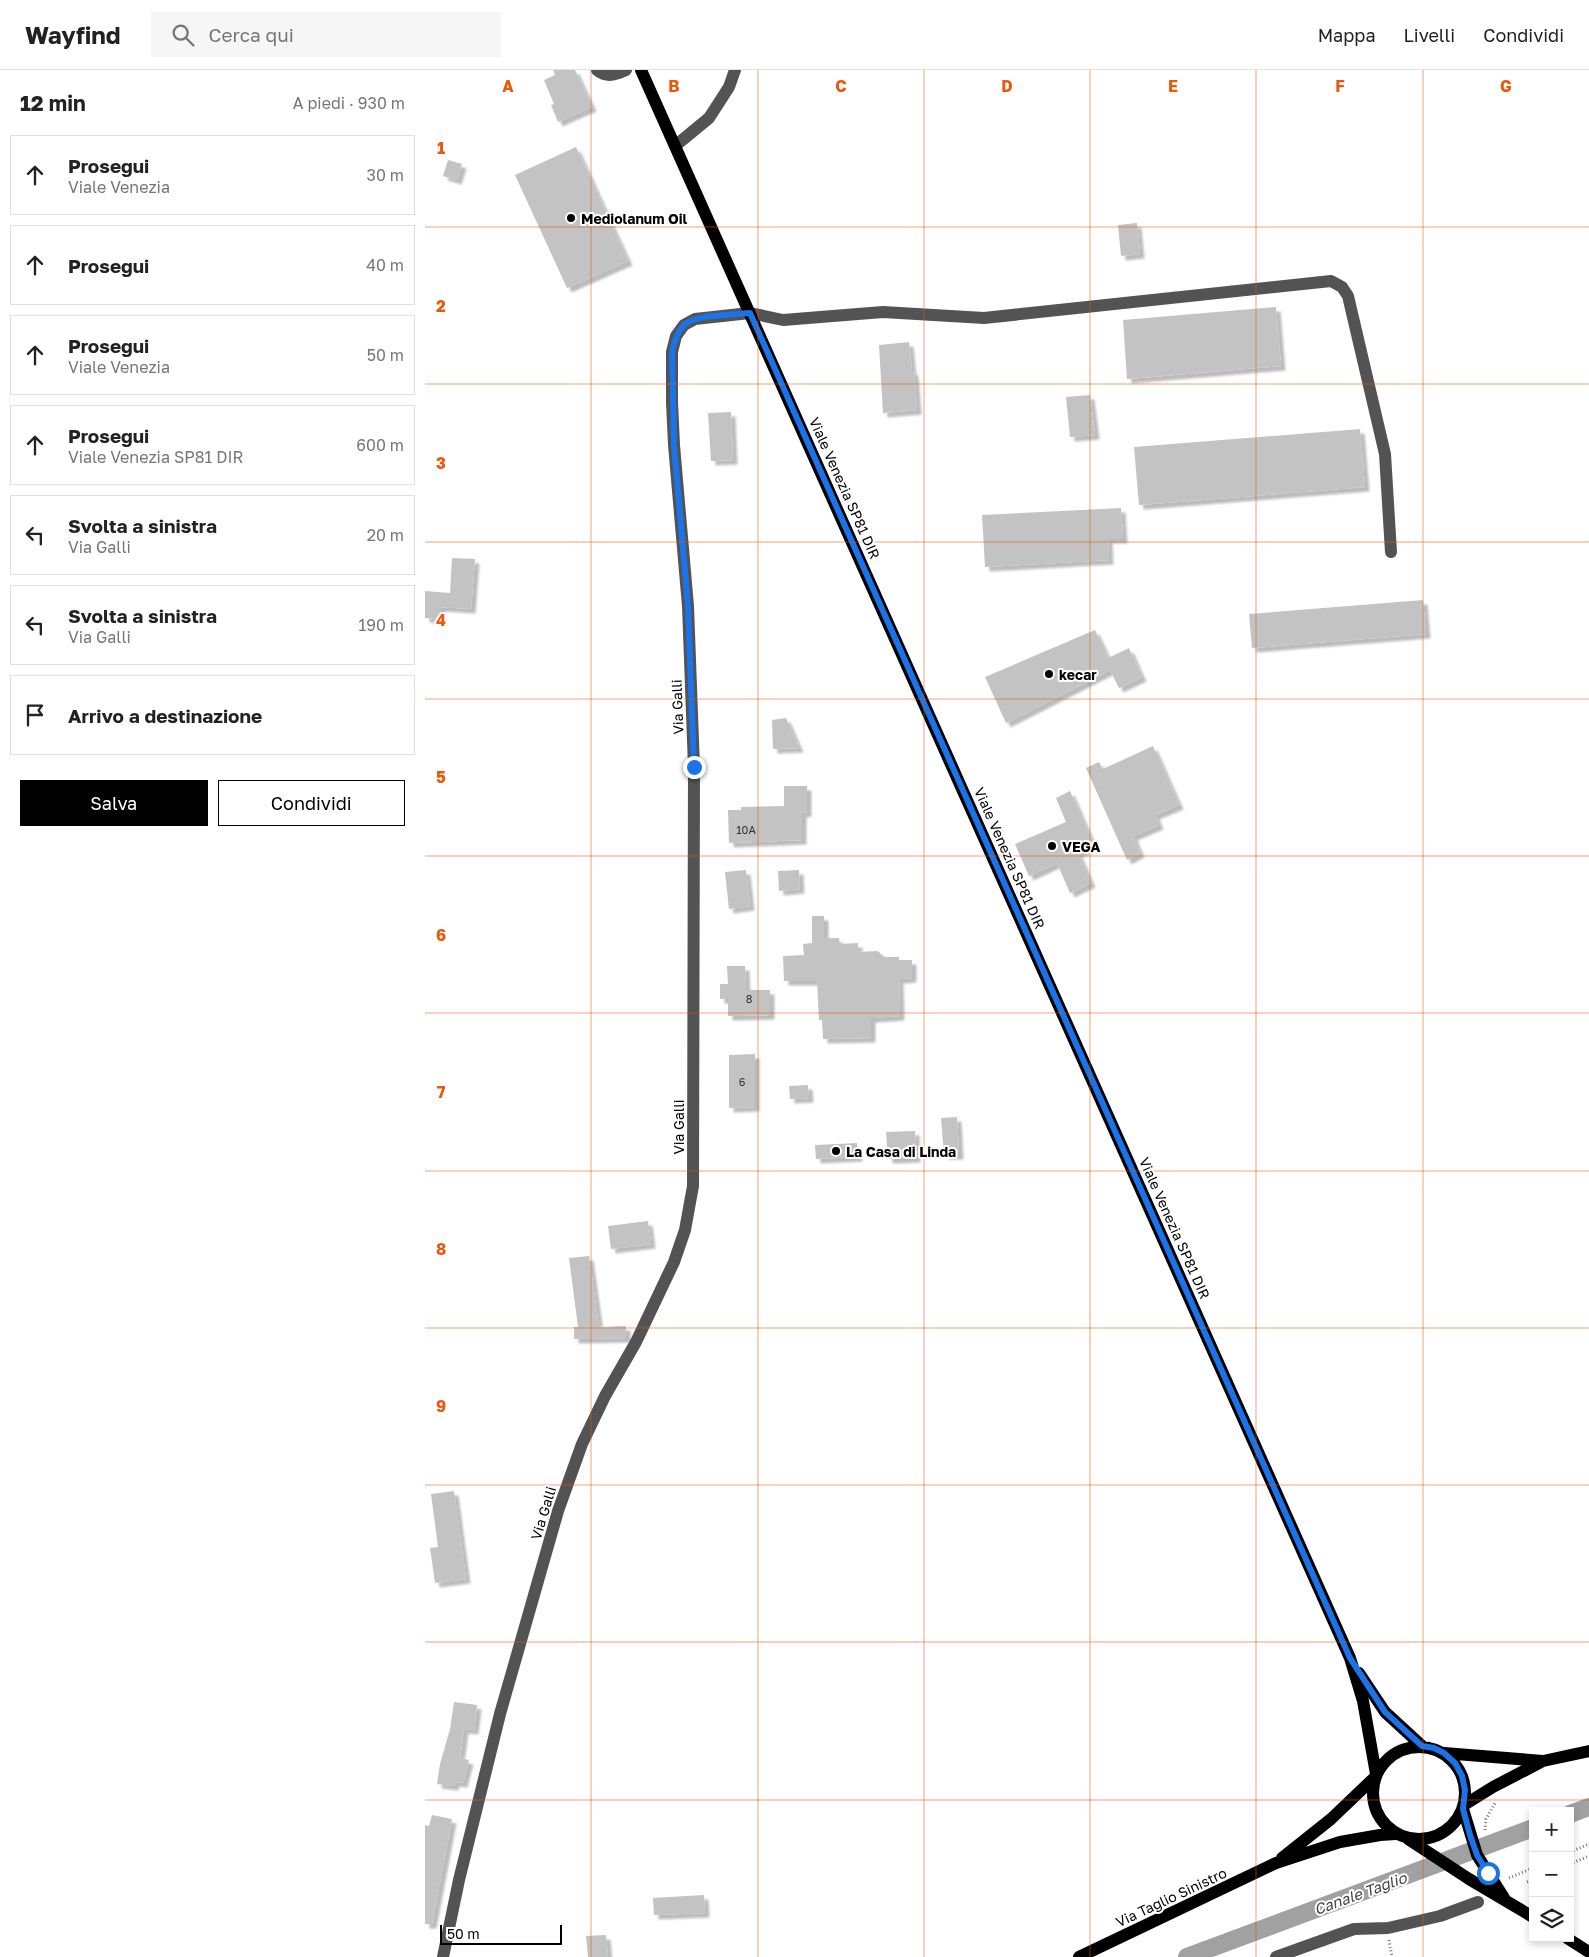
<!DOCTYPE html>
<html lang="it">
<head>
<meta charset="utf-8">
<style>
	:root { --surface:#fff; --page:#f6f6f6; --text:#222; --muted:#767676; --line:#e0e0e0; --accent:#000 }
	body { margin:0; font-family:"Golos Text",sans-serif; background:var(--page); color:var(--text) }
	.controls { position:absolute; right:15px; bottom:15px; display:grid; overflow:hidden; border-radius:0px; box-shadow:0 2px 8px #0003 }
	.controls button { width:45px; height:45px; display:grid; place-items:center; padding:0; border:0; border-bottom:1px solid var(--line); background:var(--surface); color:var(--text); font:25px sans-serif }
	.scale { position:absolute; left:15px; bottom:12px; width:122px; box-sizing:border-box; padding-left:5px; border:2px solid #000; border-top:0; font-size:14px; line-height:18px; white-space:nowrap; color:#000; -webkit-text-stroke:4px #fff; paint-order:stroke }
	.stop { position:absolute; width:15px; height:15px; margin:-11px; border:4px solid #1a73e8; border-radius:50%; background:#fff }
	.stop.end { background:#1a73e8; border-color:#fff; box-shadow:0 1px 5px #0008 }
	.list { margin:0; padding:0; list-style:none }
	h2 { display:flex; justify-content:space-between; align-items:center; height:65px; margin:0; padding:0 20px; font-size:21px }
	h2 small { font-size:16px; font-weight:400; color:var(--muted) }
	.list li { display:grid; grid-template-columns:32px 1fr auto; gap:15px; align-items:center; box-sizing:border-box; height:80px; margin:0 10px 10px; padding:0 10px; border:1px solid var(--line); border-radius:0px }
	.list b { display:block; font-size:19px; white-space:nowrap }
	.list p { margin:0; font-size:16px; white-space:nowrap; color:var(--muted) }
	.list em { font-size:16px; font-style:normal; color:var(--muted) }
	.actions { display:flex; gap:10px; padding:15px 20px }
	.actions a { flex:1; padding:11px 0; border:1px solid var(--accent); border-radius:0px; text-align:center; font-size:18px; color:var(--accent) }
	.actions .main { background:var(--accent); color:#fff }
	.icon { flex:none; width:28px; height:28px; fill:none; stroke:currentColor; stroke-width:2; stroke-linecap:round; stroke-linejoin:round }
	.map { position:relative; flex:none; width:1164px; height:1887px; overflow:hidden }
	header { display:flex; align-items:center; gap:30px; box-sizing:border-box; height:70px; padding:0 25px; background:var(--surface); border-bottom:1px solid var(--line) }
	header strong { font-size:24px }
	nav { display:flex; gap:28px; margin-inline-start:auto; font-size:18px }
	.search { width:350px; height:45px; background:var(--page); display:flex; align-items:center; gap:12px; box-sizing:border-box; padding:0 18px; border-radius:0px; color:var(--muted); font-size:19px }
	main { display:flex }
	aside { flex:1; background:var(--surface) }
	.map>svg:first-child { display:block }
</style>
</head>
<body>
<header>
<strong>Wayfind</strong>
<div class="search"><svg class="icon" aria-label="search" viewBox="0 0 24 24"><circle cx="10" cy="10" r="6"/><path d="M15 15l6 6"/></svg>Cerca qui</div>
<nav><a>Mappa</a><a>Livelli</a><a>Condividi</a></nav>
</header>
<main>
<aside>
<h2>12 min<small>A piedi · 930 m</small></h2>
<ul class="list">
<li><svg class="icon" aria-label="ahead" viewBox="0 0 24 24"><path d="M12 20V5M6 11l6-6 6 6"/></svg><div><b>Prosegui</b><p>Viale Venezia</p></div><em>30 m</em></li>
<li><svg class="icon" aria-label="ahead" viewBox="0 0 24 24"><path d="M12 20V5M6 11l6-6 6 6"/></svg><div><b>Prosegui</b></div><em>40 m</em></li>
<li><svg class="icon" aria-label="ahead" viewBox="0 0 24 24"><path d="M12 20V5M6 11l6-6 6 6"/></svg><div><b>Prosegui</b><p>Viale Venezia</p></div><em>50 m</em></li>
<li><svg class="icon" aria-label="ahead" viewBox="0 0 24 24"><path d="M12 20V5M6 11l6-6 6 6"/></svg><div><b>Prosegui</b><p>Viale Venezia SP81 DIR</p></div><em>600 m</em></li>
<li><svg class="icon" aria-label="left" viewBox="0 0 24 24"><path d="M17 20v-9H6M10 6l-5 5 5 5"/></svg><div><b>Svolta a sinistra</b><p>Via Galli</p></div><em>20 m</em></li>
<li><svg class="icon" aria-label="left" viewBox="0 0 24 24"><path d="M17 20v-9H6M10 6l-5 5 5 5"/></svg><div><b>Svolta a sinistra</b><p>Via Galli</p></div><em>190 m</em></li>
<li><svg class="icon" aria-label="arrive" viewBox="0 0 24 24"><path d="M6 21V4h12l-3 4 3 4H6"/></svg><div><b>Arrivo a destinazione</b></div></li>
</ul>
<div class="actions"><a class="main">Salva</a><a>Condividi</a></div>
</aside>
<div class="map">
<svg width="1164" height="1887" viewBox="0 0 1164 1887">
	<defs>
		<filter id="shadow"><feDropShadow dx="4.5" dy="4.5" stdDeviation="1" flood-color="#0004"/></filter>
	</defs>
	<rect width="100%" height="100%" fill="#fff"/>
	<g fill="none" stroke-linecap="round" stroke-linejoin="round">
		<path stroke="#a1a1a1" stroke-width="18" d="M1145,1744L1164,1737
			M762,1887L1108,1758"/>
	</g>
	<path fill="#c3c3c3" filter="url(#shadow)" d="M128,0H150L167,37L133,52L126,35L129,34L119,10L130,5Z
		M151,77L203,191L142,218L90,105Z
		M23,90L37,94L32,110L18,106Z
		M712,153L715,184L696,186L693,155Z
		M851,237L856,296L702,309L698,250Z
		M484,272L487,301H489L492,340L458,343L454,275Z
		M665,325L670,365L645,367L641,327Z
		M306,342L308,390L286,391L283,343Z
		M935,359L940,417L714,435L709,377Z
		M696,438L698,469H683L684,490L560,497L557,445Z
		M27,488L50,489L46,539L16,537L15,549L0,548V521L25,523Z
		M998,530L1001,564L827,578L824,544Z
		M670,560L683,588L704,578L717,607L694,618L685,600L581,653L560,607Z
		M361,648L374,678L348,679L347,650Z
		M728,676L754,735L730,745L734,755L708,766L715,783L702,790L661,698L674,692L678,699Z
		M359,716H382V742L377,743V770L304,773L303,740H316V737L359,736Z
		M645,721L669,776L653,783L666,813L645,823L632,793L604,806L590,774L641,752L631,728Z
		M321,800L325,836L304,839L300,802Z
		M374,800L375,819L354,821L353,801Z
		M387,846H399V868H414L415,874L433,873V882L453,881L459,887H474V890H487V908L474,909L475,946L446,948V968L398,969L397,950H394L392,911H359L358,886L379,885L378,874L387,873Z
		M302,896H320L321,920H345V945L303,946V929H295V914H303Z
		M330,984V1037L304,1038V985Z
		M383,1015L384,1028L365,1029L364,1016Z
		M532,1047L534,1085H519L516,1048Z
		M490,1061L491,1088L463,1089L461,1062Z
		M432,1073L433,1087L391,1089L390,1075Z
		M223,1151L226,1174L186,1179L183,1156Z
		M164,1186L174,1257L201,1256V1268L149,1269V1257H153L144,1188Z
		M29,1421L41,1509L10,1513L5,1478L13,1477L6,1424Z
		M29,1632L52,1635L49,1660L39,1659L35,1688L44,1690L38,1713L30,1712L29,1716L12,1714L15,1694L25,1659Z
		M7,1745L27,1749L7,1854H0V1755L4,1756Z
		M279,1825L280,1843L229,1845L228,1828Z
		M181,1865L183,1887H163L161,1866Z"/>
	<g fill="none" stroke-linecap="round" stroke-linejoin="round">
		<path stroke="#757575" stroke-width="3" stroke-dasharray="1 2.5" stroke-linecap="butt" d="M1060,1760L1061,1749L1070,1733
			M1145,1782L1164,1774
			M1145,1794L1164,1786
			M1084,1808L1108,1798
			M1102,1812L1108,1810
			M964,1870L967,1887"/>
		<path stroke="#535353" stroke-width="12" d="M172,0C182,8 190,5 201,0
			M250,76L284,48L304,17L310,0
			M18,1887L34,1810L75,1644L133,1441L157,1374L180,1326L211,1272L249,1192L260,1160L268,1116L269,697L263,536L249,375L247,332V282L251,266L259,255L270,249L325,243L358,250L458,242L559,248L906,211L917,217L923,226L960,384L966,482
			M851,1887L929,1859L963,1858L1015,1846L1053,1832"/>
		<path stroke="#000" stroke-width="12" d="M216,0L925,1588L938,1631L951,1704
			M934,1603L960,1642L997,1676
			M948 1723a46 46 0 1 1 92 0a46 46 0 1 1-92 0Z
			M1019,1683L1118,1691L1164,1681
			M1039,1735L1068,1717L1118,1691
			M1038,1739L1052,1785L1079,1828
			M983,1769L1044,1809L1108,1847
			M857,1788L906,1749L949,1708
			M1142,1868L1164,1882
			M654,1887L851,1793L915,1772L955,1765L971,1764"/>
	</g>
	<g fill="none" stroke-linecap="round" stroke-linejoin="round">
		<path stroke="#1a73e8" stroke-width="6" d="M269,697L263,536L249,375L247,282C249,272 252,261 260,254C274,244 308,245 325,243L925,1588L960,1642L997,1676L1009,1678L1019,1683L1030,1693L1037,1706L1040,1720L1038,1739L1045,1765L1052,1785L1063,1803"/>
	</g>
	<path fill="none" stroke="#e8590c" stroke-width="1" stroke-opacity="0.55" d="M166,0V1887M333,0V1887M499,0V1887M665,0V1887M831,0V1887M998,0V1887M0,157H1164M0,314H1164M0,472H1164M0,629H1164M0,786H1164M0,943H1164M0,1101H1164M0,1258H1164M0,1415H1164M0,1572H1164M0,1730H1164"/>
	<g fill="#000" stroke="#fff" stroke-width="2">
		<circle cx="146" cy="148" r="5"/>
		<circle cx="624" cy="604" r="5"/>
		<circle cx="627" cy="776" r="5"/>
		<circle cx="411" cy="1081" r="5"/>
	</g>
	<g text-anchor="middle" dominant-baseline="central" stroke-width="4" stroke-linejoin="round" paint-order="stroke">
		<g font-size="11" fill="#313131">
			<text x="321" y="759">10A</text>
			<text x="324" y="928">8</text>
			<text x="317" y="1011">6</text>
		</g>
		<g font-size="14" font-weight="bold" fill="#000" stroke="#fff" text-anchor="start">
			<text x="156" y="148">Mediolanum Oil</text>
			<text x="634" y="604">kecar</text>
			<text x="637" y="776">VEGA</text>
			<text x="421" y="1081">La Casa di Linda</text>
		</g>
		<g font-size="14" fill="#000" stroke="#fff">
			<text transform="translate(420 418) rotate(66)">Viale Venezia SP81 DIR</text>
			<text transform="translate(252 637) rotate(-92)">Via Galli</text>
			<text transform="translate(585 788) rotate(66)">Viale Venezia SP81 DIR</text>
			<text transform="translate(253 1057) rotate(-90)">Via Galli</text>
			<text transform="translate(750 1158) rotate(66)">Viale Venezia SP81 DIR</text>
			<text transform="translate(118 1443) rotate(-73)">Via Galli</text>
			<text transform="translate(746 1827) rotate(-25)">Via Taglio Sinistro</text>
		</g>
		<g font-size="15" font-style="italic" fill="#424242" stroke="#fff">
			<text transform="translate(935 1823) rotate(-20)">Canale Taglio</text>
		</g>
	</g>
	<g font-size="16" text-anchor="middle" font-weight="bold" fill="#e8590c" stroke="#fff" stroke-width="4" stroke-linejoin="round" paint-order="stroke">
		<text x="83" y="22">A</text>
		<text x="249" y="22">B</text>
		<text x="416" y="22">C</text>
		<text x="582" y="22">D</text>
		<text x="748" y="22">E</text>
		<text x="915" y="22">F</text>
		<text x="1081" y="22">G</text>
		<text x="16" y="84">1</text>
		<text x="16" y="242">2</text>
		<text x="16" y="399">3</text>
		<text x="16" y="556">4</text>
		<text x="16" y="713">5</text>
		<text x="16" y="871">6</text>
		<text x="16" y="1028">7</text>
		<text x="16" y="1185">8</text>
		<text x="16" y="1342">9</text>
	</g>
</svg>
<div class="controls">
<button>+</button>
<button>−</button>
<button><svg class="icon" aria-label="layers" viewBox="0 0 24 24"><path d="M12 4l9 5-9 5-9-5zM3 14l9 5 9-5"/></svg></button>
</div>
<div class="scale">50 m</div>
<div class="stop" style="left:1063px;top:1803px"></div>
<div class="stop end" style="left:269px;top:697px"></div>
</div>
</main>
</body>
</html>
